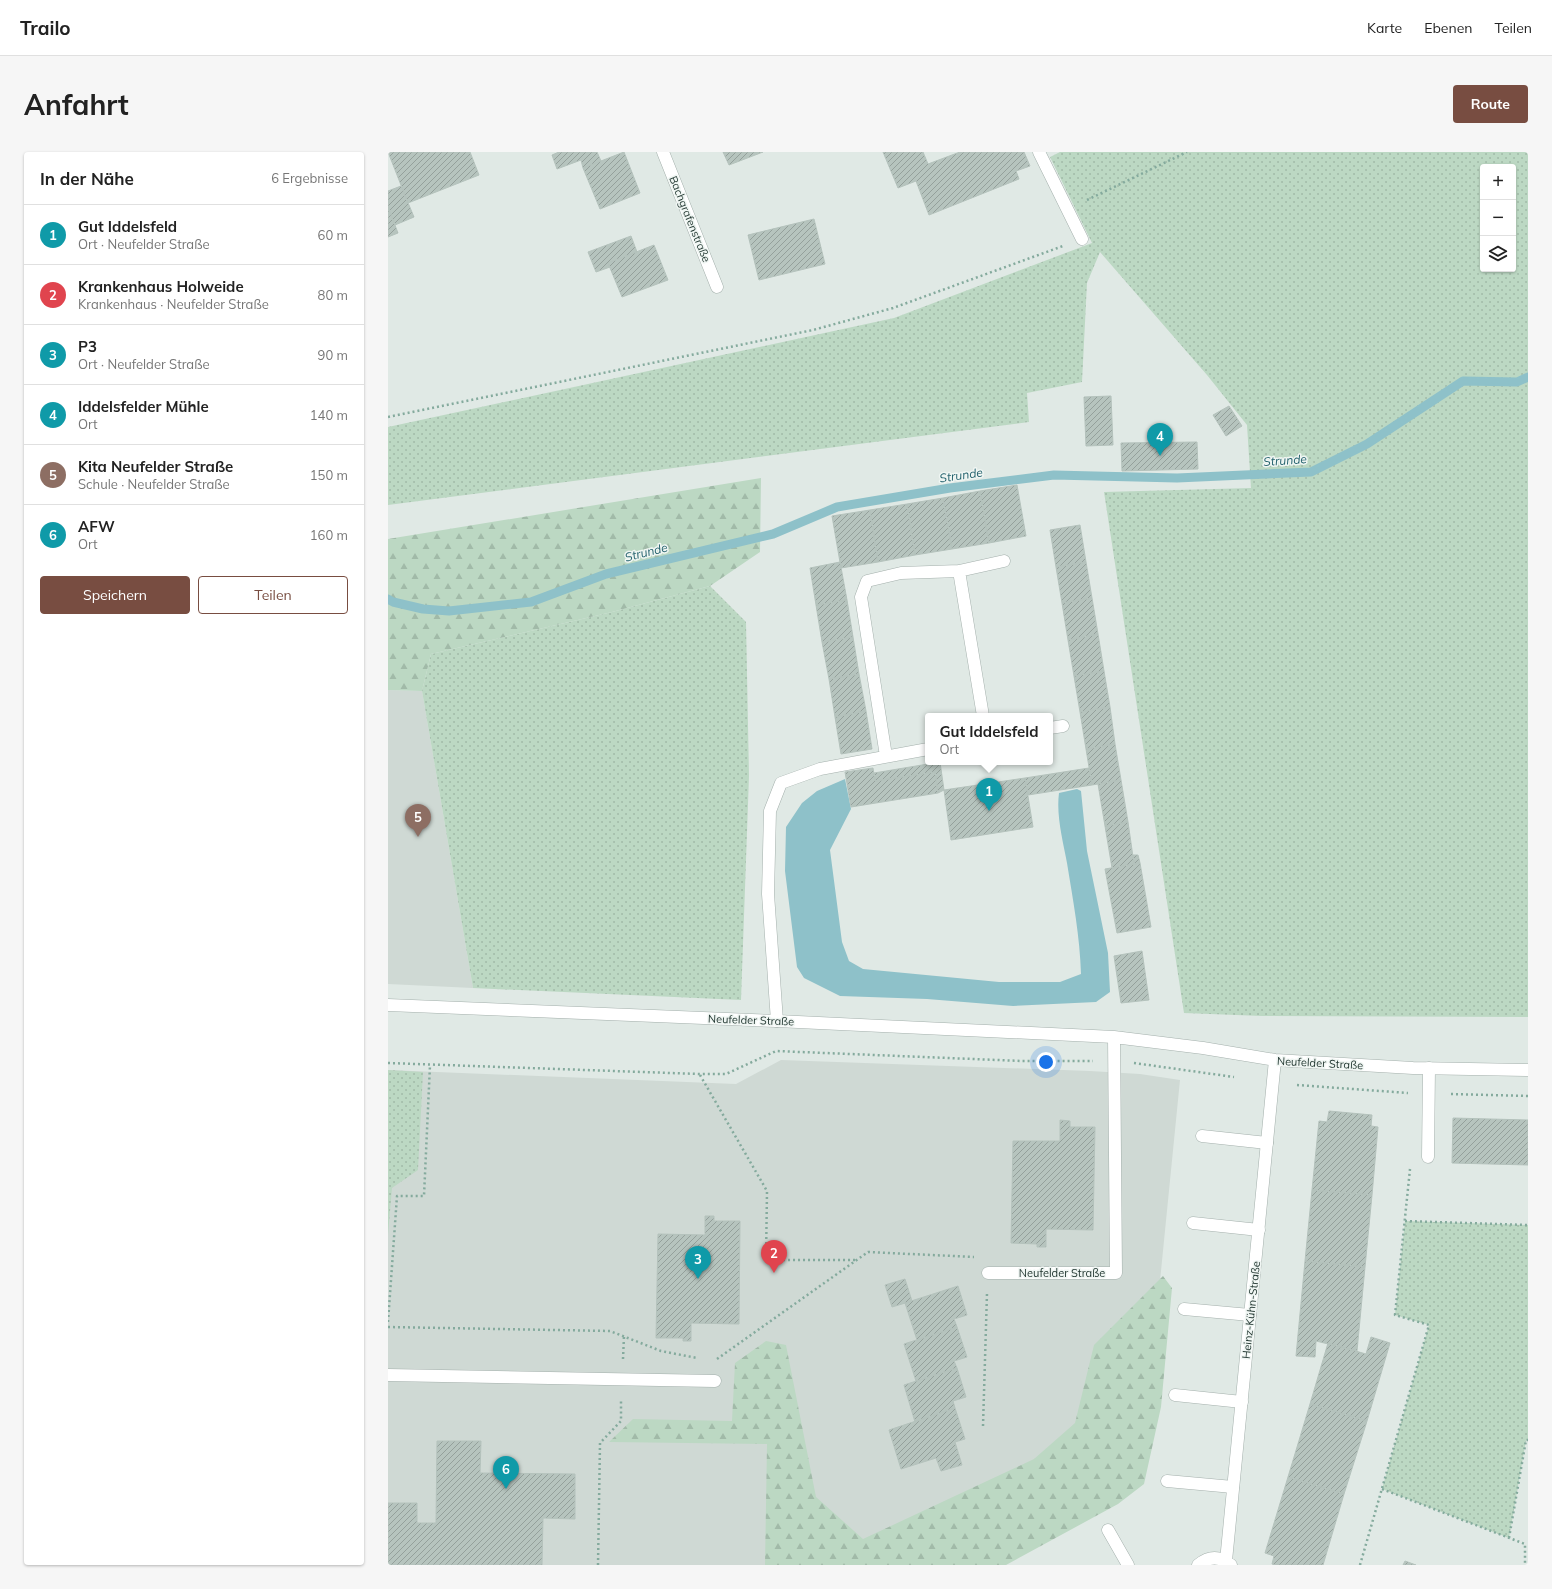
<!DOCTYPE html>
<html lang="de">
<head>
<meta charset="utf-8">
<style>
	:root { --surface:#fff; --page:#f6f6f6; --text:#222; --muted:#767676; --line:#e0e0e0; --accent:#784d41 }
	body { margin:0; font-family:Mulish,sans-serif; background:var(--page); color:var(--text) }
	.controls { position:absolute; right:12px; top:12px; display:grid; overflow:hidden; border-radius:4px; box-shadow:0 1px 3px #0004 }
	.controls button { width:36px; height:36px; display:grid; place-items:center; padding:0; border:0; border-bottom:1px solid var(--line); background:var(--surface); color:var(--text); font:20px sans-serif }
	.you { position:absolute; left:658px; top:910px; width:14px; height:14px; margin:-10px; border:3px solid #fff; border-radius:50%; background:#1a73e8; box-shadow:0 0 0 6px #1a73e833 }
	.badge { display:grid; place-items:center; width:26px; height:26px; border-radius:50%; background:var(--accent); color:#fff; font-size:13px; font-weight:700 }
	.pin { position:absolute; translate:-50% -33px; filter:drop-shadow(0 1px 2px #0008) }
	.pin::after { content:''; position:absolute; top:21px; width:14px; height:12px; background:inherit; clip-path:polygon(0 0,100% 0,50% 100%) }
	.popup { position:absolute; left:537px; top:561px; width:128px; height:52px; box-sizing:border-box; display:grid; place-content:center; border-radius:4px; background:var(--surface); filter:drop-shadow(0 1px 3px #0005); font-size:13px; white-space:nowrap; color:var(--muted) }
	.popup b { font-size:15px; color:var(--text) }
	.popup::after { content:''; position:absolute; left:50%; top:100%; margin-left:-8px; border:8px solid transparent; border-top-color:var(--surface) }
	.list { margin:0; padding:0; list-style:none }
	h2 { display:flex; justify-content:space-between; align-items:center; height:52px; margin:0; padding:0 16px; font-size:17px }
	h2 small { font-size:13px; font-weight:400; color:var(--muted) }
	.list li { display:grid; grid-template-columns:26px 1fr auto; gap:12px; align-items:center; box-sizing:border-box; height:60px; padding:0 16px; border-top:1px solid var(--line) }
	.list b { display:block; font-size:15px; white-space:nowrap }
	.list p { margin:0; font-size:13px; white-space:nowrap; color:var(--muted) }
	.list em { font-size:13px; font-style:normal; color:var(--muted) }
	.actions { display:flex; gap:8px; padding:12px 16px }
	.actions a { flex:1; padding:9px 0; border:1px solid var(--accent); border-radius:4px; text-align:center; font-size:14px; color:var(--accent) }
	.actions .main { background:var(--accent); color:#fff }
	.icon { flex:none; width:22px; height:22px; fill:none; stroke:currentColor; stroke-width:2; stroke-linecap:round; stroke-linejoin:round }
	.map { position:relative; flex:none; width:1140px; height:1413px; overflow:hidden; border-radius:4px }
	header { display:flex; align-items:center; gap:24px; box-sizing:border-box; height:56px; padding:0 20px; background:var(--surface); border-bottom:1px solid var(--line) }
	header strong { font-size:19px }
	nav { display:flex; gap:22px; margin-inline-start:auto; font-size:14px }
	.intro { display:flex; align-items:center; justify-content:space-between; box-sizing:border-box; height:96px; padding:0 24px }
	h1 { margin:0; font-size:28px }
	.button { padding:10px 18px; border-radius:4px; background:var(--accent); color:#fff; font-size:14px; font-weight:700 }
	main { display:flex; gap:24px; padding:0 24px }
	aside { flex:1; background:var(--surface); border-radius:4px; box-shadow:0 1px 3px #0004 }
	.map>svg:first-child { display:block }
</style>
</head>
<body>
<header>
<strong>Trailo</strong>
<nav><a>Karte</a><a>Ebenen</a><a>Teilen</a></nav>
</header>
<div class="intro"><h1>Anfahrt</h1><a class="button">Route</a></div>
<main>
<aside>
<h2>In der Nähe<small>6 Ergebnisse</small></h2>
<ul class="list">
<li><span class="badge" style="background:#0f9aa8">1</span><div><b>Gut Iddelsfeld</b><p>Ort · Neufelder Straße</p></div><em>60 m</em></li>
<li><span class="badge" style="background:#e0444e">2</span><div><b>Krankenhaus Holweide</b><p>Krankenhaus · Neufelder Straße</p></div><em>80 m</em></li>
<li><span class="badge" style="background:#0f9aa8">3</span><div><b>P3</b><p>Ort · Neufelder Straße</p></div><em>90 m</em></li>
<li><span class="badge" style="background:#0f9aa8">4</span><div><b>Iddelsfelder Mühle</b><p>Ort</p></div><em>140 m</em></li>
<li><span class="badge" style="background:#8d6e63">5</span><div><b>Kita Neufelder Straße</b><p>Schule · Neufelder Straße</p></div><em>150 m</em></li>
<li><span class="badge" style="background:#0f9aa8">6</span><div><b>AFW</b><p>Ort</p></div><em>160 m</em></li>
</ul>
<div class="actions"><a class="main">Speichern</a><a>Teilen</a></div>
</aside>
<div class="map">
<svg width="1140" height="1413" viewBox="0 0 1140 1413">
	<defs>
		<pattern id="grass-dots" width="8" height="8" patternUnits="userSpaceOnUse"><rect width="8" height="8" fill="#bcd8c3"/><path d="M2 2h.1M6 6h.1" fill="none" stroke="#a1baa8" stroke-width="1.8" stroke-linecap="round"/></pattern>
		<pattern id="forest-firs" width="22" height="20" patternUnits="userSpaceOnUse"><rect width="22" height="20" fill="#bcd8c3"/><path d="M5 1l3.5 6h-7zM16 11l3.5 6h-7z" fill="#a1baa8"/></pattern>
		<pattern id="building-hatch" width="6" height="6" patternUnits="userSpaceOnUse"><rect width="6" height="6" fill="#b6c4be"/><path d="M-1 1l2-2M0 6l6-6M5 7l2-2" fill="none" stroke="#94a09b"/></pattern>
	</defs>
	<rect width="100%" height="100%" fill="#e0e9e5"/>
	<path fill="#cfd9d4" d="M0,538L34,539L85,836L0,832Z
		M393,908L702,919L752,922L792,928L754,1310L538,1413H0V918L348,932Z"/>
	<path fill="url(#grass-dots)" fill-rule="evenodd" d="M672,0H1140V865L874,864L796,861L716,340L863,336L859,273L819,223L712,100L699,131L694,230L639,241L641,270L0,353V275L506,166L704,91L662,5ZM1095,15H1125V117H1095Z
		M322,434L358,470L361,624L353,848L85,836L34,539L43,502L224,460Z
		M0,918L35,920L30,1018L4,1036L0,1083Z
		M1017,1069L1140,1073V1288H1138L1121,1386L994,1337L1041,1173L1007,1163Z"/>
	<path fill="url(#forest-firs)" d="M373,326L372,400L322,434L224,460L43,502L34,539L0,538V387Z
		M775,1124L784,1136L773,1255L756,1332L730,1352L618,1413H377L379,1292L221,1290L245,1267L344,1269L347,1211L378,1189L398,1193L428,1345L475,1387L646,1307L687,1271L706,1193Z"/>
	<path fill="#8ec1c9" d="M457,627L463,657L442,698L454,790L461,809L475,817L611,830H672L693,822C692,785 685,748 679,711C675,689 668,664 671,641L689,637L693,639L699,699L720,801L722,840L708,850L625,854L539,847L452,844L416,826L409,815L397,719L398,675L414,651L429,639Z"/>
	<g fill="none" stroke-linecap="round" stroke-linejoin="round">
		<path stroke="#8ec1c9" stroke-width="9" d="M0,447L5,450L35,457L61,459L143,450L218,422L385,382L449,355L562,336L666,323L789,326L923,320L979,292L1075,229L1129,230L1140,225"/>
	</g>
	<path fill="url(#building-hatch)" stroke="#b4c2bc" d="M0,0H82L91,23L20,51Z
		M171,0H209L213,9L195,16L193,8L169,17L164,3Z
		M236,0L252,41L212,57L195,16Z
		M335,0H375L341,13Z
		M495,0H535L540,12L572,0H636L642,14L628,19L631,27L541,63L528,29L510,36Z
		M13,34L26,65L7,73L0,55V39Z
		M0,55L10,81L0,85Z
		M426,67L437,112L371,128L360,83Z
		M243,84L249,100L220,111L222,115L208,120L200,100Z
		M266,93L280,128L234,145L220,111Z
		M723,244L725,293L698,294L696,245Z
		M841,254L854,274L838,284L825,263Z
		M809,290L810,317L734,319L733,291Z
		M629,333L638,384L601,391L592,339Z
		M592,339L601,391L564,397L555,346Z
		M555,346L564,397L527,403L519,352Z
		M519,352L527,403L490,410L482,358Z
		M482,358L490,410L453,416L444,364Z
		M692,373L698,410L668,415L662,378Z
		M452,410L459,448L428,453L422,416Z
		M698,410L704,446L674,451L668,415Z
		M704,446L710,482L680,488L674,451Z
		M459,448L465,485L434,490L428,453Z
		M710,482L716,519L686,524L680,488Z
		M465,485L471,522L441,527L434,490Z
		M716,519L722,555L692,560L686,524Z
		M471,522L478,559L447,565L441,527Z
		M722,555L727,592L698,597L692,560Z
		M478,559L484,597L453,602L447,565Z
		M727,592L733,628L704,633L698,597Z
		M552,610L556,638L550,641L547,620L487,629L486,621Z
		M485,616L487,629L547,620L550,641L463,655L457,620Z
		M701,616L704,633L640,643L637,626Z
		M637,626L645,675L563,688L556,638Z
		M733,628L740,670L717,674L710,632Z
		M740,670L746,712L724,716L717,674Z
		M745,703H750L752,711L746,712Z
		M752,711L763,775L729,781L717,717Z
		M754,799L761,848L733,851L726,804Z
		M941,959L984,963L983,974L990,975L984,1043L924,1038L931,969L939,970Z
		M1065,966L1140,968V1013L1064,1011Z
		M672,968L682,969V975H707L705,1078L658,1077V1095H649V1092L623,1091L625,989H672Z
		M924,1038L984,1043L977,1115L917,1109Z
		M317,1064H326V1069H352L351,1172L303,1171V1189H295V1186H268L270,1082L317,1083Z
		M917,1109L977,1115L969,1199L928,1189L927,1205L908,1204Z
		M517,1127L524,1149L504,1155L497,1133Z
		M570,1134L579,1163L566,1167L569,1175L529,1188L517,1151Z
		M569,1175L579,1205L566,1209L569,1216L528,1229L516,1192Z
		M983,1185L1002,1191L979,1269L922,1252L940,1191L978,1202Z
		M569,1216L578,1245L565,1249L567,1256L527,1270L516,1233Z
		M922,1252L979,1269L956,1342L900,1325Z
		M567,1256L577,1287L567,1290L574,1313L553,1319L548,1306L513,1317L501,1278Z
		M49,1289H93L92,1321L187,1322V1367L155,1366L154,1413H0V1351H29V1371H48Z
		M900,1325L956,1342L935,1413H887L884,1412L886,1404L877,1401Z
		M1017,1409L1028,1413H1015Z"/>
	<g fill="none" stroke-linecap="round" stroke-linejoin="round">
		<defs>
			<path id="lane" d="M651,0L694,87
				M571,419L595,564
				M662,576L675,574
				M498,604L473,445L479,429L513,421L571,419L616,409
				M389,869L380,742L382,659L393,631L432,617L540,597
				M814,984L879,991
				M1040,1005L1041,916
				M805,1071L871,1078
				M796,1157L862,1163
				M0,1223L327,1229
				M787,1243L854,1250
				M779,1329L845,1335
				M720,1378L740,1413"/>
			<path id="street" d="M275,0L329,135
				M0,853L389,869L726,885L815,896L887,908L1025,916L1140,918
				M600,1121H728L726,885
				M838,1409L887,908
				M810,1413C821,1404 832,1404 843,1413"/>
		</defs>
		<use href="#lane" stroke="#a4b0ac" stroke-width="13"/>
		<use href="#street" stroke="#a4b0ac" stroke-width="13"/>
		<path stroke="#84aa9d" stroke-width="2.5" stroke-dasharray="2 3" stroke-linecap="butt" d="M699,48L799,0
			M0,265L425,178L505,156L675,94
			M0,911L311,922H338L388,899L634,909H705
			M746,911L846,925
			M312,923L379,1039L378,1108H468
			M909,933L1020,941
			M1063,942L1140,944
			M1017,1069L1140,1073
			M0,1170L9,1044H36L42,913
			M0,1175L222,1179L273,1199L309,1206
			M235,1207L236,1184
			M329,1207L480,1100L586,1105
			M595,1274L599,1141
			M994,1337L1137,1392V1413
			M1121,1386L1138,1288H1140
			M210,1413L212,1291L233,1269V1248
			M972,1413L1041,1173L1007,1163L1022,1017"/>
		<use href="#lane" stroke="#fff" stroke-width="12"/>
		<use href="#street" stroke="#fff" stroke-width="12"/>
	</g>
	<g text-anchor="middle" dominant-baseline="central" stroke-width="3" stroke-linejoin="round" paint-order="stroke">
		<g font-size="11" fill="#233832" stroke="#f0f6f3">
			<text transform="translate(302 67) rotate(68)">Bachgrafenstraße</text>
			<text transform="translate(363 868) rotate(2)">Neufelder Straße</text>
			<text transform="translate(932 911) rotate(3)">Neufelder Straße</text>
			<text x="674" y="1121">Neufelder Straße</text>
			<text transform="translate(863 1158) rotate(-84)">Heinz-Kühn-Straße</text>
		</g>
		<g font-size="12" font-style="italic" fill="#24626d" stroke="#f0f6f3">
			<text transform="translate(897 308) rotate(-4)">Strunde</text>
			<text transform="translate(573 323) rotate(-8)">Strunde</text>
			<text transform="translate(258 400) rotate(-14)">Strunde</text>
		</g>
	</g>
</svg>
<div class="controls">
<button>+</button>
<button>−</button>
<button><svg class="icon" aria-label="layers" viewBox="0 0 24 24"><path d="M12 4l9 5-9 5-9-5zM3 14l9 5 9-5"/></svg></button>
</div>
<div class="you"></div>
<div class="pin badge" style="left:601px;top:659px;background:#0f9aa8">1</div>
<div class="popup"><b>Gut Iddelsfeld</b>Ort</div>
<div class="pin badge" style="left:386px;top:1121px;background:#e0444e">2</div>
<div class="pin badge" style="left:310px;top:1127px;background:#0f9aa8">3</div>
<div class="pin badge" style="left:772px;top:304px;background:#0f9aa8">4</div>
<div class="pin badge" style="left:30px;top:685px;background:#8d6e63">5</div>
<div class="pin badge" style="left:118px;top:1337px;background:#0f9aa8">6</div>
</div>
</main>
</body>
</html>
